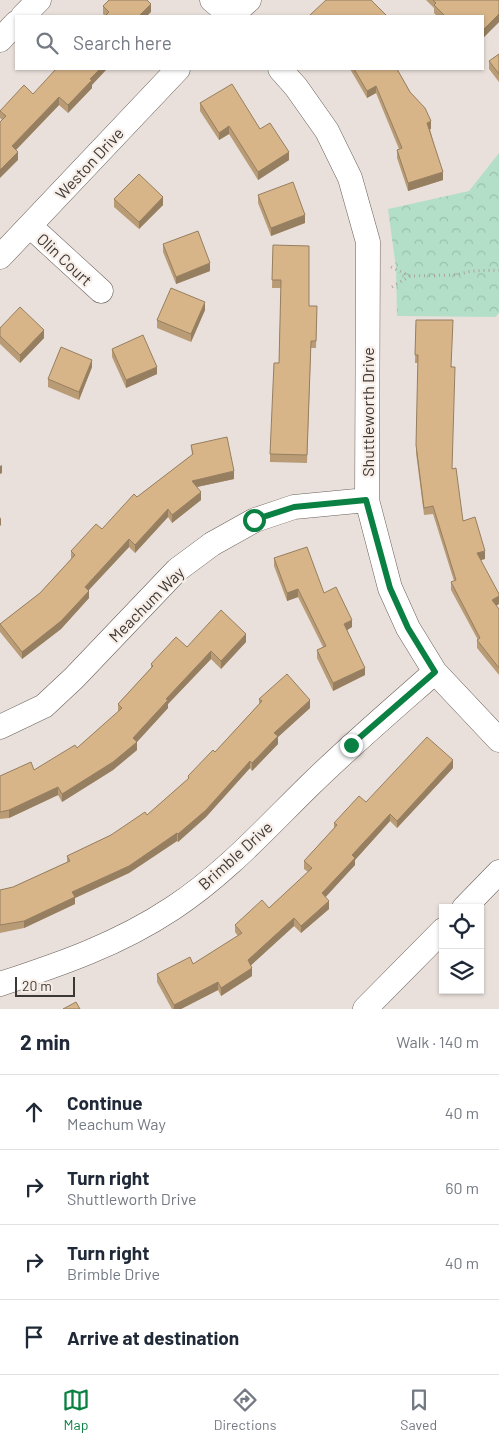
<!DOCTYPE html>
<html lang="en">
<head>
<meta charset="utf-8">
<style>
	:root { --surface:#fff; --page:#f2f2f3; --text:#1f2937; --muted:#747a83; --line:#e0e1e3; --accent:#0b8043 }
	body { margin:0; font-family:Barlow,sans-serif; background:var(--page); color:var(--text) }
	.controls { position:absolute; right:15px; bottom:15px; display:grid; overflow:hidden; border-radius:0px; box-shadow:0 1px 4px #0004 }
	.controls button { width:45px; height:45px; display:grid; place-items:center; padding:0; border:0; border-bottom:1px solid var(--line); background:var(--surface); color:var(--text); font:25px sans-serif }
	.scale { position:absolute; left:15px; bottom:12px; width:60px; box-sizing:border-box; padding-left:5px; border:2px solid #3c3836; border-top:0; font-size:14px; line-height:18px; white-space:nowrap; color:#3c3836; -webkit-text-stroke:4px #f8eee8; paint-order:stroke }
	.stop { position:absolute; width:15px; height:15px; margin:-11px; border:4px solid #0b8043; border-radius:50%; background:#fff }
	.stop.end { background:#0b8043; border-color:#fff; box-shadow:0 1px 5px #0008 }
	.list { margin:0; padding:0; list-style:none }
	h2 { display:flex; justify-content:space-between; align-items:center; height:65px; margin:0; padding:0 20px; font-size:21px }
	h2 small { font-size:16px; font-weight:400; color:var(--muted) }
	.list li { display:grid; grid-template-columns:32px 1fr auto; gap:15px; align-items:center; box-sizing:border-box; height:75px; padding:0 20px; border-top:1px solid var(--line) }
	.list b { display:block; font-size:19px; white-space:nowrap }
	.list p { margin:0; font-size:16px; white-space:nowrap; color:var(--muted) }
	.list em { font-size:16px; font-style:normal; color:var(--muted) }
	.icon { flex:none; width:28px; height:28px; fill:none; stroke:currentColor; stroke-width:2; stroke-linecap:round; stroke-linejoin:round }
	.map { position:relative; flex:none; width:499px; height:1009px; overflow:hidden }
	.search { position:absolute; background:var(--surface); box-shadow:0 1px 4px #0004; left:15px; right:15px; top:15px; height:55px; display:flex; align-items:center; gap:12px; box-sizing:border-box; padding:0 18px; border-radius:0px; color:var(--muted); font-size:19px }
	.sheet { height:365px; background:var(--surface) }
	nav { display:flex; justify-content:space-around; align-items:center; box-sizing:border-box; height:70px; border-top:1px solid var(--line); background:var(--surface); font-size:14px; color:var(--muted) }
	nav a { display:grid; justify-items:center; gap:2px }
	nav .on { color:var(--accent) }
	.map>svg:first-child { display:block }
</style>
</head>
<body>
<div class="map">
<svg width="499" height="1009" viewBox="0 0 499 1009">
	<defs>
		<pattern id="park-crowns" width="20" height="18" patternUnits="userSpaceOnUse" patternTransform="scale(1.25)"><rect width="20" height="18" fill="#b3dfc9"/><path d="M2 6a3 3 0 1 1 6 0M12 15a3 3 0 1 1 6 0" fill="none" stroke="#9bc0ad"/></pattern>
	</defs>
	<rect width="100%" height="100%" fill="#eae0db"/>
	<path fill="url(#park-crowns)" d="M499,153V313L495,317L397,316L396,268L388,209L469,191Z"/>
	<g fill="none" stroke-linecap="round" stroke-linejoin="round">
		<defs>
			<path id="minor" d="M212,0L231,16
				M23,16L39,0
				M231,16L249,0
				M0,40L16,23
				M280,69L296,87L327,131L350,178L368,242L367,500L390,588L408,628L435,672L499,740
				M30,226L101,291
				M0,257L178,69
				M0,727L44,706L74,678L177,570L212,544L255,520L294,507L367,500
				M464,908L499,872
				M0,984C61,964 119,944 173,908C225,874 267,827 311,784C351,745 393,709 435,672
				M365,1009L443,930"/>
		</defs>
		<use href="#minor" stroke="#69605b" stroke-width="25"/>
		<path stroke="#aca4a0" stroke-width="3" stroke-dasharray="1 4" stroke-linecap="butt" d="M391,267L410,276L455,275L472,271L499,270
			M392,287L410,276"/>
		<use href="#minor" stroke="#fff" stroke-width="24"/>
	</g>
	<path fill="#b99c76" d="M426,0H499V22L483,38V16H437L434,13V8Z
		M103,6L151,12L105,16L103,14Z
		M499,54V82L489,69V61Z
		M350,69H397L431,129H430L443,180L408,191L397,158V150L399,149L376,93L367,98Z
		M92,85V88L68,113L59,105L16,150L18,160L2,120L0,118V111L33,94Z
		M200,103L260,129L289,160L258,180L229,134L219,140L200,111Z
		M258,195L305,223L271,236L258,203Z
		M114,199L163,205L139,229L114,207Z
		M163,244L210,271L176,284L163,252Z
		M273,245L309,306L317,313L316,348H311L307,463L270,462V454L279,363L281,288H272Z
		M205,310L191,342L157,328V320Z
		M416,320L452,367V469L463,521L485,559L480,560L499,594V604L496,606L499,609V675L477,648V640H478L451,590V582L454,581L433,514L424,515L416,453L418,363H415Z
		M0,328L44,338L20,363L0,344Z
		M112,349L157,374L126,388L112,357Z
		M92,367L79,400L48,387V379Z
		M191,445L234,479L197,487L201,500L172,523L168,517L135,553L129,547L89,590V598L61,629L22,659L0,632V624L40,593L71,559V551L102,529L137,497L192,455Z
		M274,558L324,593L352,627L347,630L365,675L333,691L317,658V650L323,647L298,597L287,601L274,566Z
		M246,642L221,669L211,659L168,704V708L137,742V750L113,770L62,802L58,795L9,818L0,819V776L34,770L77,748L118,712V704L151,668V664L187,647Z
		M259,699L310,708L278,737V744L252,771L250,768L206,817L178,842L177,841L129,873L75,898V904L24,928L0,933V890L13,887L67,862V856L111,835L147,815L188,779V776L215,752L259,704Z
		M453,768L397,828L390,821L355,860V865L325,897L329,909L301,933L294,926L251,965L252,976L221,996L218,990L181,1009H172L157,982V974L193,964L238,936L235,932V925L269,908L308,872L304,869V861L334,828V823L366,802Z"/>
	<path fill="#967f60" d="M151,4V12L147,16H139Z
		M499,14V22L483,38V30Z
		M100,69H107L92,85V88L68,113V105L90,79Z
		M376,86V93L367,98V91Z
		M59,97V105L12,154V146Z
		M431,121V129L427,130V123Z
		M229,126V134L219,140V133Z
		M18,152V160L0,178V170Z
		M289,152V160L258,180V172Z
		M443,172V180L408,191V183Z
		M163,197V205L139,229V222Z
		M305,215V223L271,236V228Z
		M210,263V271L176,284V277Z
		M205,302V310L191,342V334Z
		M44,330V338L20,363V355Z
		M92,360V367L79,400V392Z
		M157,367V374L126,388V380Z
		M2,465V473L0,474V466Z
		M234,471V479L192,488V481Z
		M201,492V500L172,523V515Z
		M168,509V517L135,553V545Z
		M1,517V525L0,526V519Z
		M129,539V547L85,594V587Z
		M485,551V559L477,561V553Z
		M298,589V597L287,601V593Z
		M89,591V598L61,629L22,659V652Z
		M499,596V604L492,608V600Z
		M352,620V627L344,632V624Z
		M246,634V642L221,669V661Z
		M211,651V659L168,704V708L136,743L137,742V750L113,770L62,802V794L133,738L166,699Z
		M365,668V675L333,691V683Z
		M310,700V708L278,737V744L252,771V763L274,733Z
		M453,760V768L397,828V821Z
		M250,761V768L206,817L178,842V834Z
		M58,787V795L9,818V810Z
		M390,814V821L355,860V865L322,901V893L352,855Z
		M177,833V841L129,873L75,898V904L24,928V921L72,892Z
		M329,901V909L301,933V926Z
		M294,918V926L248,968V960Z
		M252,968V976L221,996V988Z
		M218,982V990L181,1009H174V1005Z"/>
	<path fill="#d7b589" stroke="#967f60" d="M109,0H147L151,4L139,16H105L109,12L103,6Z
		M326,0H371L386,15L384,16H309Z
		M433,0H499V14L483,30V16H445L434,5L436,3Z
		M499,54V74L489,61Z
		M56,69H100L90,79L92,80L68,105L59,97L12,146L18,152L0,170V122L6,116L0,111L24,85L33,94Z
		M354,69H397L410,92L425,108L431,121L427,123L443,172L408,183L397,150L402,148L376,86L367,91Z
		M232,84L260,129L270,123L289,152L258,172L229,126L219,133L200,103Z
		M139,174L163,197L139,222L114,199Z
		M293,182L305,215L271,228L258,195Z
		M198,231L210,263L176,277L163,244Z
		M273,245L309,246V306H317L316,341H311L307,455L270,454L274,363H279L281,280H272Z
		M171,288L205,302L191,334L157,320Z
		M20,307L44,330L20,355L0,336V328Z
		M416,320H453L451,367H455L452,469L456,468L463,521L475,517L485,551L477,553L499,594V596L492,600L499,609V668L477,640L480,638L451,582L456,580L433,506L424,508L416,445L418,355H415Z
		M143,335L157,367L126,380L112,349Z
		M61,347L92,360L79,392L48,379Z
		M227,437L234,471L192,481L201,492L172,515L168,509L135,545L129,539L85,587L89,591L61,621L22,652L0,624L40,593L75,555L71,551L96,524L102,529L134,494L137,497L193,454L191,445Z
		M307,547L324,593L336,587L352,620L344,624L365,668L333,683L317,650L326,646L298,589L287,593L274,558Z
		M221,610L246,634L221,661L211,651L166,699L168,700L133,738L137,742L113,762L62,794L58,787L9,810L0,812V776L31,762L34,770L75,745L77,748L122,708L118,704L153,666L151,664L176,637L187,647Z
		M287,674L310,700L274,733L278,736L252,763L250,761L206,810L178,834L177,833L129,866L72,892L75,897L24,921L0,925V890L13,887L70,861L67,856L111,835L145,812L147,815L189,778L188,776L213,750L215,752L262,701L259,699Z
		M427,737L453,760L397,821L390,814L352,855L355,858L322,893L329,901L301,926L294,918L248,960L252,968L221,988L218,982L174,1005L157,974L190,957L193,964L242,933L235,925L262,900L269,908L312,868L304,861L337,825L334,823L359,796L366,802Z
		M76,1002L80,1009H63Z"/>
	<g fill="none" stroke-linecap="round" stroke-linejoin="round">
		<path stroke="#0b8043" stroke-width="6" d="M254,520L294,507L366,500L390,588L408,628L435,672L351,745"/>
	</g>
	<g text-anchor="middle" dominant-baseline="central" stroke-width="4.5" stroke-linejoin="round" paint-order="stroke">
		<g font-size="16" fill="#3c3836" stroke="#f8eee8">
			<text transform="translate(89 163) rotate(-47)">Weston Drive</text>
			<text transform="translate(65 259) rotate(43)">Olin Court</text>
			<text transform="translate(367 412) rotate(-90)">Shuttleworth Drive</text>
			<text transform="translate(146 604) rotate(-45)">Meachum Way</text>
			<text transform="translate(235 855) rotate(-42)">Brimble Drive</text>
		</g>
	</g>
</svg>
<div class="controls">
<button><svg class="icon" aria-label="locate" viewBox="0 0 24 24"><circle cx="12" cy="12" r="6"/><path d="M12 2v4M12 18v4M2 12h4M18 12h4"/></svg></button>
<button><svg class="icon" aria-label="layers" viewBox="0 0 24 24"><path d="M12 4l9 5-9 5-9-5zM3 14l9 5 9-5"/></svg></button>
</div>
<div class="scale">20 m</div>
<div class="stop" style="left:254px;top:520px"></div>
<div class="stop end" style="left:351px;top:745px"></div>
<div class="search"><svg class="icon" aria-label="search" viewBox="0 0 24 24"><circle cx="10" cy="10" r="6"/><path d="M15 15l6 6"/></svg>Search here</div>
</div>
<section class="sheet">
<h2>2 min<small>Walk · 140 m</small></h2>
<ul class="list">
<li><svg class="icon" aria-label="ahead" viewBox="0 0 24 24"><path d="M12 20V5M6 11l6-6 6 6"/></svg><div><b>Continue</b><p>Meachum Way</p></div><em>40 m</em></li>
<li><svg class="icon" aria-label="right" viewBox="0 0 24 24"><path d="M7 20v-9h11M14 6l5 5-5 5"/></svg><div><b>Turn right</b><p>Shuttleworth Drive</p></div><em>60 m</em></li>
<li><svg class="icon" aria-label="right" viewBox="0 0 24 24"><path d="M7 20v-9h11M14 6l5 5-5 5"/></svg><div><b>Turn right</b><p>Brimble Drive</p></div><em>40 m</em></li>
<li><svg class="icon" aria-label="arrive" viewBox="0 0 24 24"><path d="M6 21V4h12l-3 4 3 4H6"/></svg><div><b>Arrive at destination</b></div></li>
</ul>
</section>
<nav>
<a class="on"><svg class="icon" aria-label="map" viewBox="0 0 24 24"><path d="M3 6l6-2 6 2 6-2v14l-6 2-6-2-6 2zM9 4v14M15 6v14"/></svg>Map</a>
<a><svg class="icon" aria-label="directions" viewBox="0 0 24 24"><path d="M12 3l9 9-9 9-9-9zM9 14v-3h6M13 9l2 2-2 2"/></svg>Directions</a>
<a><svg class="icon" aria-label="saved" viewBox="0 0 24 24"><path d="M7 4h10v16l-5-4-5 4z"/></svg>Saved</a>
</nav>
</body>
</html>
